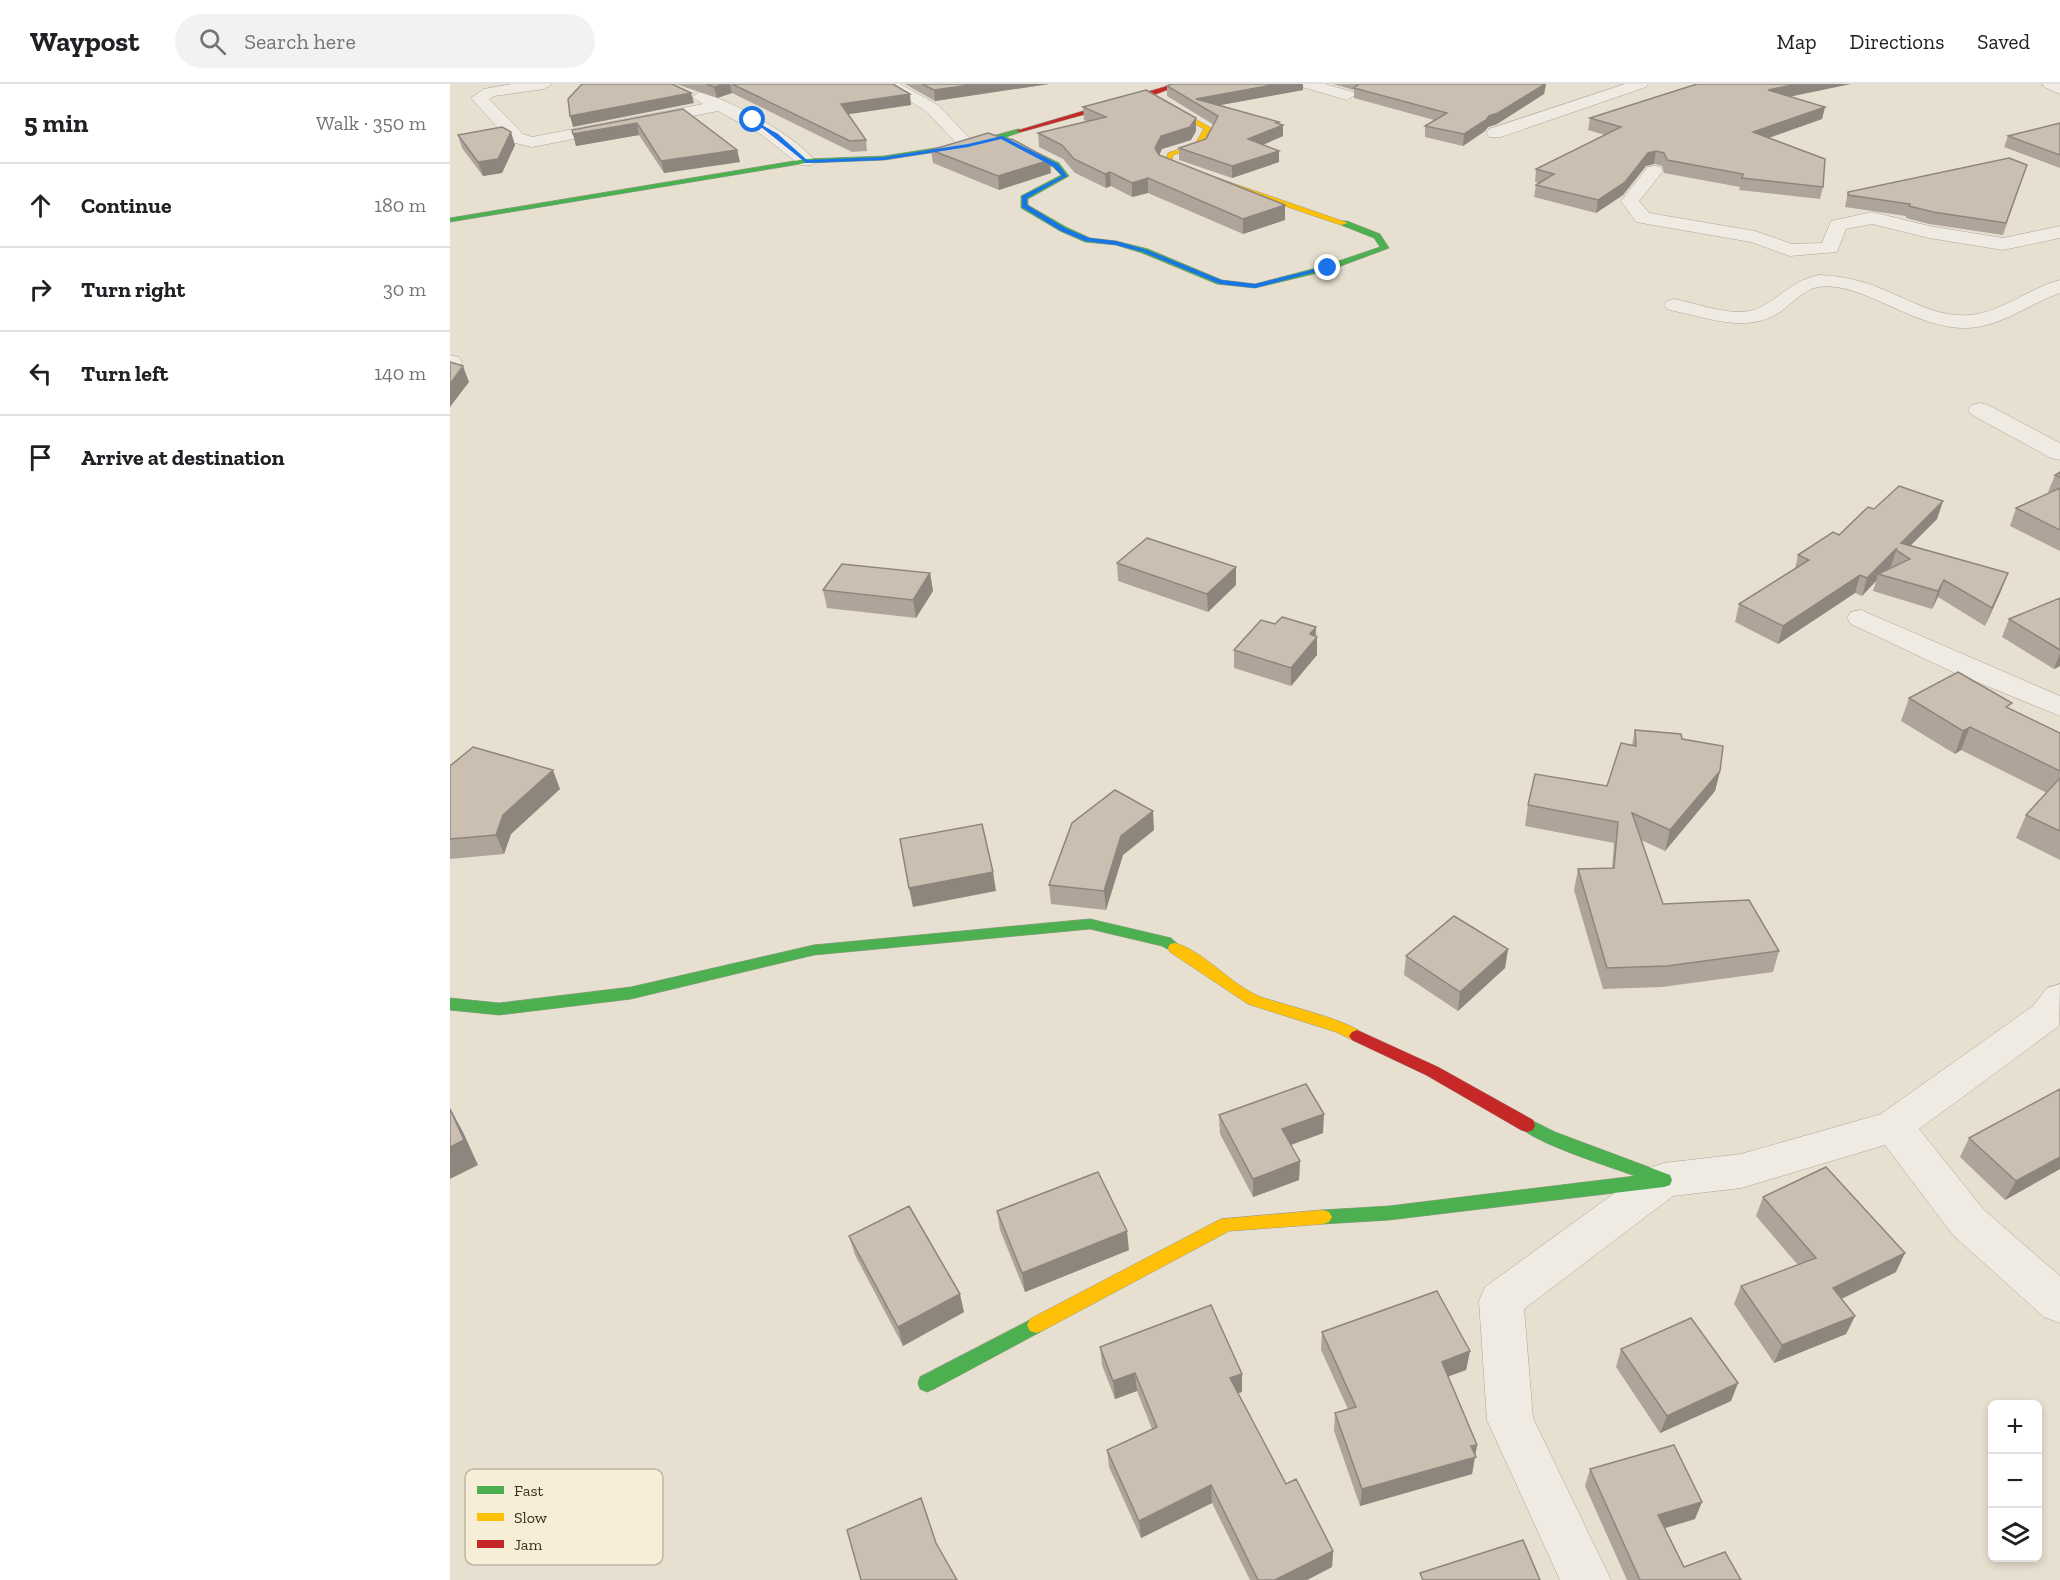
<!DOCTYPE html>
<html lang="en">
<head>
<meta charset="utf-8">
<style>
	:root { --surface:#fff; --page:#f2f2f2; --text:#202124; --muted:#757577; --line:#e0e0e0 }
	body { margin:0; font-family:"Zilla Slab",serif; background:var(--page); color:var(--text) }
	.controls { position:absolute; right:18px; bottom:18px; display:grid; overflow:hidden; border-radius:9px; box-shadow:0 3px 9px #0003 }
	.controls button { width:54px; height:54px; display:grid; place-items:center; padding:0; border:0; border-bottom:2px solid var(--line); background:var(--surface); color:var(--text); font:30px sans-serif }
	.stop { position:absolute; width:18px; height:18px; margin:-14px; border:4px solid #1a73e8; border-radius:50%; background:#fff }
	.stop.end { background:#1a73e8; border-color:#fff; box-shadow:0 2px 6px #0008 }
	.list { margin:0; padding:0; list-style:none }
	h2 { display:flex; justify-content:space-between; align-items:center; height:78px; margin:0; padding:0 24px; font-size:26px }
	h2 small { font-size:20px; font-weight:400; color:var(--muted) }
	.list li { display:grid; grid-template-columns:39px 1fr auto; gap:18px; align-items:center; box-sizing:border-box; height:84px; padding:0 24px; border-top:2px solid var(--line) }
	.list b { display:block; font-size:22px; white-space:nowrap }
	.list em { font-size:20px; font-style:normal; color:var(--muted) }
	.icon { flex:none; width:33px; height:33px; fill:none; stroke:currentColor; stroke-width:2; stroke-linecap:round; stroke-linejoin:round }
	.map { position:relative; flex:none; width:1610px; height:1496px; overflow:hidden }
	header { display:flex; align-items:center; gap:36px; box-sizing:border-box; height:84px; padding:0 30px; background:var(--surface); border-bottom:2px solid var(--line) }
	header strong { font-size:28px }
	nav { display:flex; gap:33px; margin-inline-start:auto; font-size:21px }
	.search { width:420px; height:54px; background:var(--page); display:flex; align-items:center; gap:15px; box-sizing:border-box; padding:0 21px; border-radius:33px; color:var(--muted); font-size:22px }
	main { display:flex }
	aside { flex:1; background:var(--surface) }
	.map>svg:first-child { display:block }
</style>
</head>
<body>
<header>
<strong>Waypost</strong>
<div class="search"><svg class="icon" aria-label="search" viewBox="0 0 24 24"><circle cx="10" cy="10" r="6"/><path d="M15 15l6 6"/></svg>Search here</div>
<nav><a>Map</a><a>Directions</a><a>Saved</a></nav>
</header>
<main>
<aside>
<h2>5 min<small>Walk · 350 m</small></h2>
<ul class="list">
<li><svg class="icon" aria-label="ahead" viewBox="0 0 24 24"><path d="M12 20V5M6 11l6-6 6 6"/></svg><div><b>Continue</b></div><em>180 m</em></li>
<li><svg class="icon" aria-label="right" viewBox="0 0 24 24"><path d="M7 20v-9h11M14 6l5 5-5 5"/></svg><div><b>Turn right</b></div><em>30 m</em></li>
<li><svg class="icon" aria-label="left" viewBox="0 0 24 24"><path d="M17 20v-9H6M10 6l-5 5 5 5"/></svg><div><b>Turn left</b></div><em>140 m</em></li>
<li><svg class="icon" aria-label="arrive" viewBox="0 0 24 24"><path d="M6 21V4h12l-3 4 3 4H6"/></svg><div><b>Arrive at destination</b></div></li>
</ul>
</aside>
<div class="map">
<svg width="1610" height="1496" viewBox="0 0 1610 1496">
	<rect width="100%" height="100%" fill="#e7e0d1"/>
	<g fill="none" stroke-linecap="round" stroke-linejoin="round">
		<defs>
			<path id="street" d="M62,0H102L94,5L44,12L39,15L73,50L82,53L253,20L242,13L250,8C279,15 348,53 365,77L362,81H350L312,51L268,27L82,63L61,58L21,14L34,5Z
				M431,0H450L488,21L526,61L524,65H512L476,27Z
				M850,0H875L903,8L905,11L897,16L852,3Z
				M1175,0H1198L1196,3L1051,53H1039L1037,49L1039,45Z
				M1592,0H1610V10L1594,3Z
				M1204,82L1210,83L1213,87L1189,117L1199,129L1305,147L1342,160L1372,159L1381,137L1422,128L1479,142L1553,154L1610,142V154L1553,166L1479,154L1422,140L1396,145L1387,168L1340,172L1301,158L1186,138L1171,117L1198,83Z
				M1369,191C1391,192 1411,196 1432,205C1460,216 1488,234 1520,231C1552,228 1579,204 1610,196V209C1579,220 1551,243 1517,244C1465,246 1411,196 1368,203C1354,205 1342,220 1330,228C1298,250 1259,234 1224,227L1217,225L1214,221L1217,217L1224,215C1247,219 1280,233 1303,226C1328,218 1337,198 1369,191Z
				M0,271L9,273L12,278L9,283L0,285Z
				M1530,319L1538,321L1610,359V376L1601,374L1522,331L1518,326L1522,321Z
				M1411,526L1610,612V632L1505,589L1401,540L1397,534L1401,528Z
				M1610,900L1609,942L1469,1045L1533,1125L1610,1192V1239L1594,1233L1503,1151L1435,1061L1291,1104L1223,1112L1074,1225L1083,1334L1161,1496H1110L1037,1336L1029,1217L1035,1203L1199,1084L1214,1079L1291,1070L1431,1030L1583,922L1597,904Z"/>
			<path id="fast" d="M569,45L571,48L556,53L609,79L619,92L578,115V121L616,143L640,154L666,157L698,165L772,196L805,200L874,182L930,163L924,154L891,141V137H897L930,150L939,164L880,186L805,204L767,200L692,169L666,161L635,158L610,147L571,124V112L611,91L603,83L550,54L518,63L434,76L356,79L0,138V134L356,75L434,72L517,59Z
				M640,835L721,854L732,864L730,868L725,869L712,862L640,845L364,871L181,915L49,931L0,926V914L49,919L181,903L364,861Z
				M1077,1034L1105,1048L1220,1091L1222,1096L1220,1101L1214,1103L939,1136L873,1140L867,1138L864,1133L867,1128L873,1126L939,1122L1185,1092C1164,1084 1077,1057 1069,1041L1071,1036Z
				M586,1233L592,1235L595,1241L592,1247L484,1305L477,1308L470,1305L468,1299L470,1293Z"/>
			<path id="slow" d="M706,13L761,44L750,62L723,71L721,78L898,139L891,141L714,81L718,69L745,60L754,45L704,16Z
				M725,859C754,867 782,902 811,913C830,920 907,938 915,952L912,956L907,958L886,948L798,920L720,868L718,864L720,860Z
				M873,1126L879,1128L882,1133L879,1138L873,1140L779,1147L592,1247L586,1249L580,1247L577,1241L580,1235L771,1135Z"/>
			<path id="jam" d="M724,0H733L701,12L571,48L566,47Z
				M907,946L988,983L1083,1036L1085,1041L1083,1046L1077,1048L1071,1046L976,991L902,956L899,952L902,948Z"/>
		</defs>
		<use href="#street" stroke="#ada599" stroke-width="1"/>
		<use href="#fast" stroke="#9c958a" stroke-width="1"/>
		<use href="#slow" stroke="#9c958a" stroke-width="1"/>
		<use href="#jam" stroke="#9c958a" stroke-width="1"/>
		<use href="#street" fill="#efebe3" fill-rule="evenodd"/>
		<use href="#fast" fill="#4caf50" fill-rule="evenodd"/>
		<use href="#slow" fill="#ffc107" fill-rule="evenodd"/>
		<use href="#jam" fill="#c62828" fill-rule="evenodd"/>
	</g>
	<path fill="#afa499" d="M223,0H443L461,21L398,30L416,56L417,67L402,68L282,9L267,14L229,1Z
		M455,0H599L485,17Z
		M722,0H853V6L770,21L829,38L833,52L813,61L829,78L782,94L729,76V64L756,55L764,41L717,12V2Z
		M883,0H1096L1094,10L1047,40L1038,43L1035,47L1013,62L975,53V42L984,36L904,14V6Z
		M1340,13L1375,23L1372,35L1319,54L1373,103L1370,115L1289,106L1290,103L1214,89L1212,82L1204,80L1196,82L1173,111L1146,129L1084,113L1086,101L1089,99L1085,98L1086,85L1155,51L1138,46L1140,34Z
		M633,23L746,47L741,56L712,65L709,71L835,121V136L793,150L698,109L682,113L661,102L656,104L625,89L613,75L589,63L588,49L637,38L634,36Z
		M233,25L287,66L290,78L214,89L189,51L126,62L123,50Z
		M1610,39V84L1554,63L1558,52Z
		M8,51L65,61L52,89L33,92L12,64Z
		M481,66L601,89L549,106L483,79Z
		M1577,81L1553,151L1479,140L1456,134V132L1395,123L1398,108Z
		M1610,388V467L1560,442L1566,424L1599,409L1598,408L1605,391Z
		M1493,417L1487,435L1460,462L1551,507L1535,542L1488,513L1482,525L1423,507L1426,497L1412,512L1405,509L1328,560L1285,538L1289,520L1345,485L1348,471L1389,451L1424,425Z
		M667,479L786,501L758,528L668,497Z
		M480,489L483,507L466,534L377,524L373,506Z
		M1610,514V582L1604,585L1552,553L1559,535Z
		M825,540L866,543L867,571L841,602L784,584V566Z
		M1459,614L1560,625L1610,649V776L1566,754L1576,731L1597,709L1511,666L1505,670L1451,637Z
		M1185,646L1232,655L1270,687L1265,707L1215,767L1191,756L1213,820L1329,867L1323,888L1212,903L1153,905L1124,806L1128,785L1162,784L1164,759L1075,742L1078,721L1157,702L1182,661Z
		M0,682L110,705L61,750L54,770L0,775Z
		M704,746L673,771L656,826L601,820L599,801Z
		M1058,865L1055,884L1008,927L954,891L956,872Z
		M769,1031L873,1049L841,1061L850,1077L849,1096L803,1113L770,1050Z
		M1519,1054L1610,1085L1555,1116L1510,1073Z
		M1313,1113L1446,1188L1391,1215L1405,1232L1396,1250L1324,1279L1284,1220L1291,1202L1348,1181L1306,1132Z
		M547,1127L679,1166L575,1208L550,1146Z
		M399,1152L514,1228L453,1262L405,1171Z
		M872,1248L1020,1267L1016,1286L998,1292L1027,1361L1022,1390L910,1422L884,1347L885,1329L898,1325L871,1266Z
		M650,1263L792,1308L788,1309L836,1400L883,1467L882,1483L857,1496H800L762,1419L691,1454L659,1383L657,1366L702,1345L687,1307L665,1315L652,1281Z
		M1171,1265L1288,1299L1281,1317L1210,1349L1166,1283Z
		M1140,1385L1245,1435L1215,1444L1234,1483L1291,1496H1177L1135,1402Z"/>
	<path fill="#8e867d" d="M276,0H280L282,9L267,14L264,3Z
		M527,0H599L485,17L484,6Z
		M827,0H853V6L754,24L746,15Z
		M1095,0H1096L1094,10L1047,40L1038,43L1035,47L1013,62L1014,50L1039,32Z
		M1347,0H1401L1315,18L1318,6Z
		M241,9L244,19L123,43L120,32Z
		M460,10L461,21L393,31L391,20Z
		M1375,23L1372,35L1301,60L1303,48Z
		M746,34V47L741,56L712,65L706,78L705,64L711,52Z
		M829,38V43L833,41V52L798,67V55Z
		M187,39L189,51L126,62L123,50Z
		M61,48L65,61L52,89L33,92L28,78Z
		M287,66L290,78L214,89L211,77Z
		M829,67V78L782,94V82Z
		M1206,67L1204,80L1196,82L1173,111L1146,129L1148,116L1198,69Z
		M600,76L601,89L549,106L548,92Z
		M660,88L661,102L656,104L655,90Z
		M698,94V109L682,113V99Z
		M835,121V136L793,150V135Z
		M13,282L19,298L0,323V300Z
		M1493,417L1487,435L1452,470L1451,459Z
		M1447,464L1441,482L1432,491L1428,490L1426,497L1412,512L1417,494Z
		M786,483V501L758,528L757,510Z
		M480,489L483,507L466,534L463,516Z
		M1558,489L1551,507L1535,542L1542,524Z
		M1410,491L1405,509L1328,560L1333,542Z
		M1494,496L1488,513L1482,525L1488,507Z
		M866,543L865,555L867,553V571L841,602V584L860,550Z
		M1610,569V582L1604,585Z
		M1520,643L1511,666L1505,670L1513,647Z
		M103,686L110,705L61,750L54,770L46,751L53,731Z
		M1270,687L1265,707L1215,767L1220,746Z
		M703,727L704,746L673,771L656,826L654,807L671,752Z
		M543,788L546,807L463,823L459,804Z
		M1058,865L1055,884L1008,927L1010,908Z
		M0,1024L13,1048L28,1081L0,1095Z
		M874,1030L873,1049L832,1064V1045Z
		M1610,1073V1085L1555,1116L1566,1097Z
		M850,1077L849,1096L803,1113V1095Z
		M677,1147L679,1166L575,1208L572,1189Z
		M1455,1169L1446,1188L1375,1223L1383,1204Z
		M510,1210L514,1228L453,1262L448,1243Z
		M1405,1232L1396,1250L1324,1279L1332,1261Z
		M1020,1267L1016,1286L989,1296L992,1278Z
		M685,1289L687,1307L665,1315L663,1297Z
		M792,1290V1308L780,1312V1294Z
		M1288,1299L1281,1317L1210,1349L1217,1332Z
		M1027,1361L1022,1390L910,1422L912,1405Z
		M761,1401L762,1419L691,1454L689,1437Z
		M1252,1418L1245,1435L1202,1448L1208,1431Z
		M883,1467L882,1483L857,1496H825Z"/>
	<path fill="#cbbfb2" stroke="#8e867d" stroke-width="1.5" d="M132,0H222L241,9L120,32L118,15Z
		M256,0H276L264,3Z
		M282,0H443L460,10L391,20L416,56L400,57Z
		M472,0H527L484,6Z
		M722,0H827L746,15L829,38L826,39L833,41L798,55L829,67L782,82L729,64L756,55L768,32L717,2Z
		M907,0H1095L1048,29L1039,32L1036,36L1014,50L975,42L997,29L904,4L908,1Z
		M1247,0H1347L1318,6L1375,23L1303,48L1375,75L1373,103L1292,94L1293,90L1217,76L1214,69L1206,67L1198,69L1175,98L1148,116L1086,101L1104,90L1086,85L1171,43L1140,34Z
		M696,6L746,34L740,43L711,52L705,64L709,71L835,121L793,135L698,94L682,99L660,88L655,90L624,75L612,61L588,49L656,33L633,23Z
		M233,25L287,66L211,77L187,39L123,50L122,46Z
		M1610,39V71L1558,52Z
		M52,43L61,48L48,75L28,78L8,51Z
		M538,49L558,56L562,55L600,76L548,92L481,66Z
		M1559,74L1577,81L1556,139L1483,128L1459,122L1460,120L1398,111V108Z
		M0,278L13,282L0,300Z
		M1610,388V393L1605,391Z
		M1449,402L1493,417L1451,459L1558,489L1542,524L1494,496L1488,507L1428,490L1460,475L1446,466L1447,464L1417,494L1410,491L1333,542L1289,520L1359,476L1348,471L1383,448L1389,451L1418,423L1424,425Z
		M1610,404V446L1566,424Z
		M697,454L786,483L757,510L667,479Z
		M392,480L480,489L463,516L373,506Z
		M1610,514V566L1559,535Z
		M832,533L866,543L860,550L867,553L841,584L784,566L811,536L825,540Z
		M1508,588L1562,619L1556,623L1610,649V687L1520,643L1513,647L1459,614Z
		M1185,646L1231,650L1232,655L1273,662L1270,687L1220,746L1182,729L1213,820L1299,816L1329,867L1217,882L1157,884L1128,785L1164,784L1168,738L1078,721L1085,690L1157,702L1171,659L1186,662Z
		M23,663L103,686L53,731L46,751L0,755V682Z
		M1610,694V747L1576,731Z
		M665,706L703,727L671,752L654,807L599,801L622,739Z
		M532,740L543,788L459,804L450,755Z
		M1004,832L1058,865L1010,908L956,872Z
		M856,1000L874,1030L832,1045L850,1077L803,1095L769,1031Z
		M1610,1005V1073L1566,1097L1519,1054Z
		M0,1025L14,1056L0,1063Z
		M1376,1083L1455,1169L1383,1204L1405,1232L1332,1261L1291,1202L1366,1174L1313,1113Z
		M648,1088L677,1147L572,1189L547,1127Z
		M459,1122L510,1210L448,1243L399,1152Z
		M987,1207L1020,1267L992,1278L1027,1361L1021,1362L1026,1373L912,1405L885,1329L906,1323L872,1248Z
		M761,1221L792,1290L780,1294L836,1400L846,1395L883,1467L825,1496H808L761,1401L689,1437L657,1366L707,1343L685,1289L663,1297L650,1263Z
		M1241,1234L1288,1299L1217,1332L1171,1265Z
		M1224,1361L1252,1418L1208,1431L1234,1483L1275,1468L1291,1496H1190L1140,1385Z
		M471,1414L486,1459L507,1496H411L397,1446Z
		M1073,1456L1090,1496H973L970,1489Z"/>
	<path fill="#1a73e8" d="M301,35L328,50L357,76L434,73L518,60L552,52L608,80L617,92L577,114V121L615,144L639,154L666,157L697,166L771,196L805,200L878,182L880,184L805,204L770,200L693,168L666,161L635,157L611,147L572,123V112L612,92L604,83L551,55L518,63L434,76L356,79Z"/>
	<rect x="15" y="1385" width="198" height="96" rx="9" fill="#f7eed8" stroke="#bfb4a1" stroke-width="1.5"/>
	<rect x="27" y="1402" width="27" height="8" fill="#4caf50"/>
	<rect x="27" y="1429" width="27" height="8" fill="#ffc107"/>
	<rect x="27" y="1456" width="27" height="8" fill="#c62828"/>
	<g font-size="16" fill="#3d2e20">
		<text x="64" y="1412">Fast</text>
		<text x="64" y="1439">Slow</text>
		<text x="64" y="1466">Jam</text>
	</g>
</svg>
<div class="controls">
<button>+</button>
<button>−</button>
<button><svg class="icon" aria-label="layers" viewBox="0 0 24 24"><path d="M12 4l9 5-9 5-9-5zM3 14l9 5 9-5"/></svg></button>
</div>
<div class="stop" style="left:303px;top:36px"></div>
<div class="stop end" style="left:878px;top:184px"></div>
</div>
</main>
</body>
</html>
